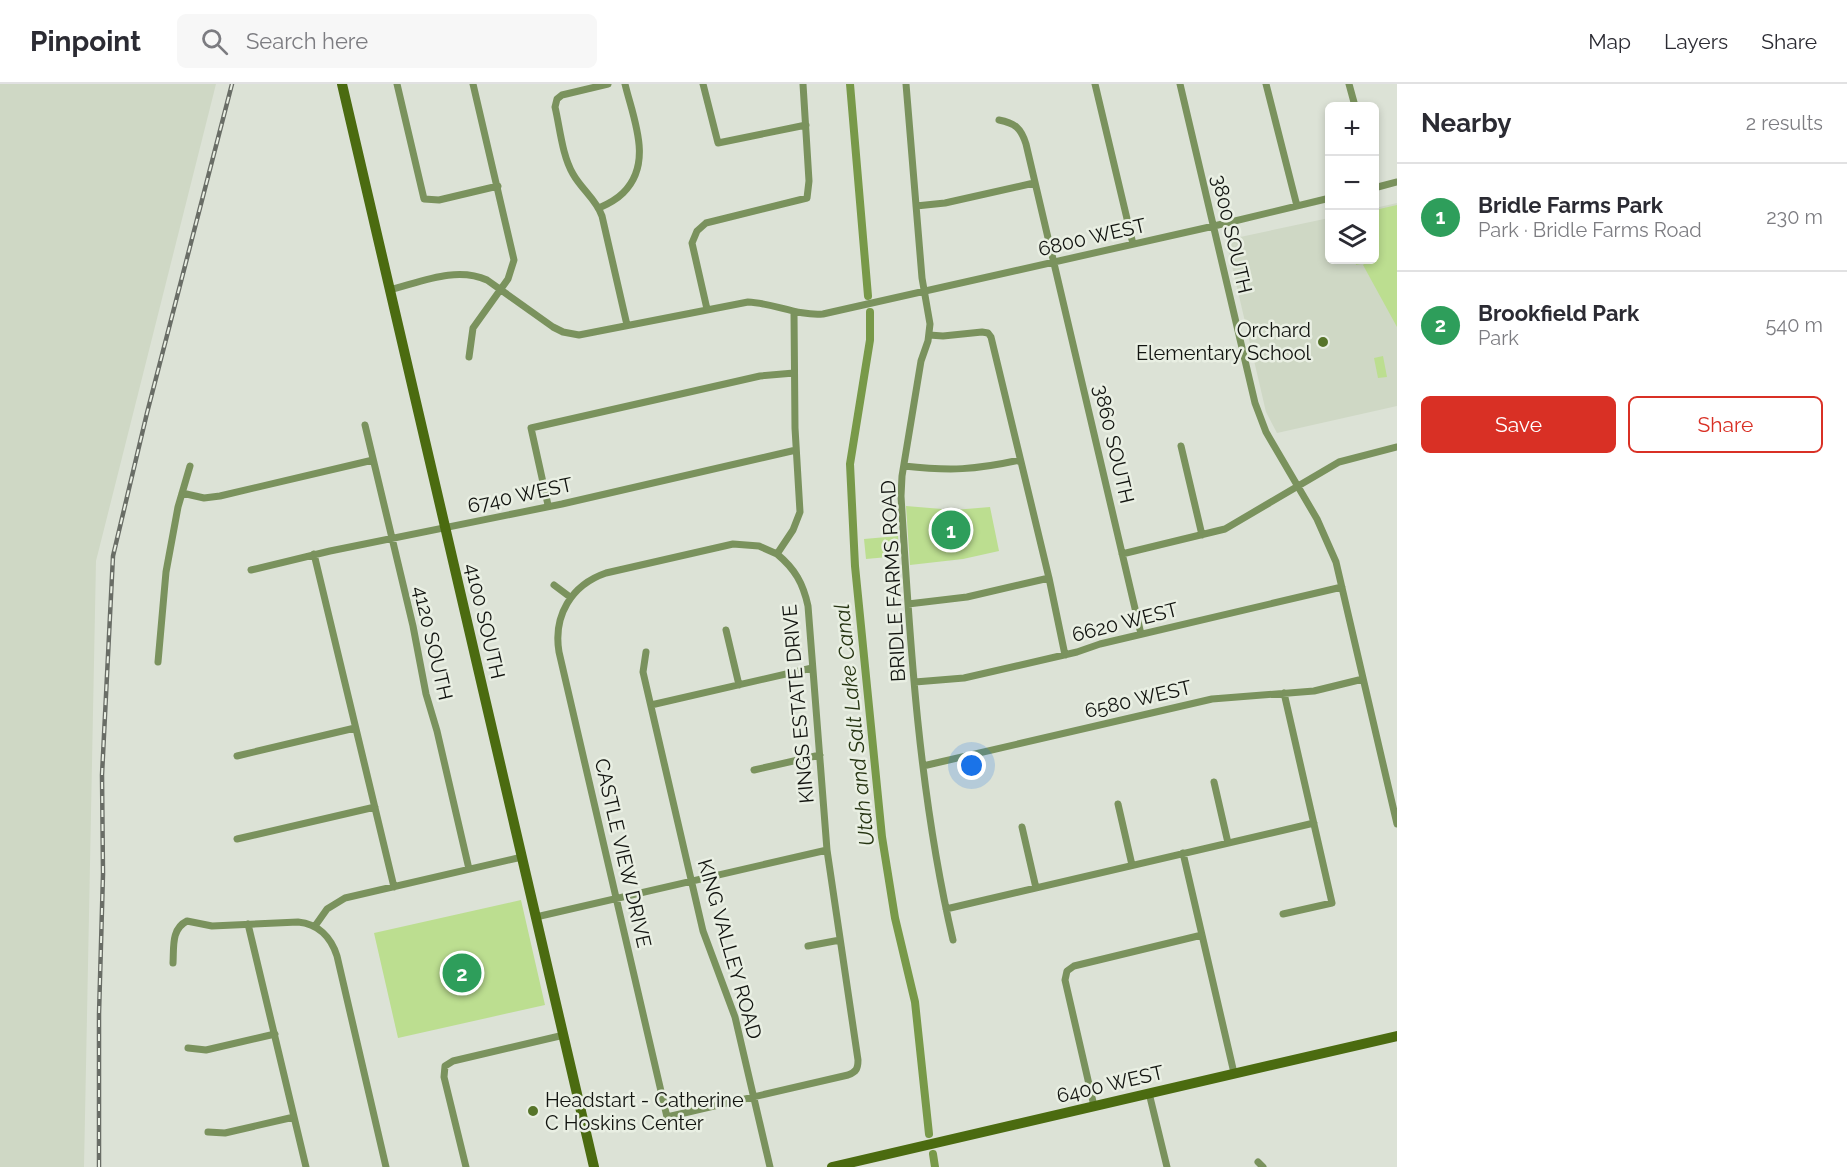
<!DOCTYPE html>
<html lang="en">
<head>
<meta charset="utf-8">
<style>
	:root { --surface:#fff; --page:#f7f7f7; --text:#2b2b33; --muted:#7c7c81; --line:#e1e1e2; --accent:#d93025 }
	body { margin:0; font-family:Raleway,sans-serif; background:var(--page); color:var(--text) }
	.controls { position:absolute; right:18px; top:18px; display:grid; overflow:hidden; border-radius:9px; box-shadow:0 3px 9px #0003 }
	.controls button { width:54px; height:54px; display:grid; place-items:center; padding:0; border:0; border-bottom:2px solid var(--line); background:var(--surface); color:var(--text); font:30px sans-serif }
	.you { position:absolute; left:972px; top:682px; width:21px; height:21px; margin:-15px; border:4px solid #fff; border-radius:50%; background:#1a73e8; box-shadow:0 0 0 9px #1a73e833 }
	.badge { display:grid; place-items:center; width:39px; height:39px; border-radius:50%; background:var(--accent); color:#fff; font-size:20px; font-weight:700 }
	.pin { position:absolute; translate:-50% -50%; border:3px solid #fff; box-shadow:0 2px 6px #0006 }
	.list { margin:0; padding:0; list-style:none }
	h2 { display:flex; justify-content:space-between; align-items:center; height:78px; margin:0; padding:0 24px; font-size:26px }
	h2 small { font-size:20px; font-weight:400; color:var(--muted) }
	.list li { display:grid; grid-template-columns:39px 1fr auto; gap:18px; align-items:center; box-sizing:border-box; height:108px; padding:0 24px; border-top:2px solid var(--line) }
	.list b { display:block; font-size:22px; white-space:nowrap }
	.list p { margin:0; font-size:20px; white-space:nowrap; color:var(--muted) }
	.list em { font-size:20px; font-style:normal; color:var(--muted) }
	.actions { display:flex; gap:12px; padding:18px 24px }
	.actions a { flex:1; padding:14px 0; border:2px solid var(--accent); border-radius:9px; text-align:center; font-size:21px; color:var(--accent) }
	.actions .main { background:var(--accent); color:#fff }
	.icon { flex:none; width:33px; height:33px; fill:none; stroke:currentColor; stroke-width:2; stroke-linecap:round; stroke-linejoin:round }
	.map { position:relative; flex:none; width:1397px; height:1083px; overflow:hidden }
	header { display:flex; align-items:center; gap:36px; box-sizing:border-box; height:84px; padding:0 30px; background:var(--surface); border-bottom:2px solid var(--line) }
	header strong { font-size:28px }
	nav { display:flex; gap:33px; margin-inline-start:auto; font-size:21px }
	.search { width:420px; height:54px; background:var(--page); display:flex; align-items:center; gap:15px; box-sizing:border-box; padding:0 21px; border-radius:9px; color:var(--muted); font-size:22px }
	main { display:flex }
	aside { flex:1; background:var(--surface) }
	.map>svg:first-child { display:block }
</style>
</head>
<body>
<header>
<strong>Pinpoint</strong>
<div class="search"><svg class="icon" aria-label="search" viewBox="0 0 24 24"><circle cx="10" cy="10" r="6"/><path d="M15 15l6 6"/></svg>Search here</div>
<nav><a>Map</a><a>Layers</a><a>Share</a></nav>
</header>
<main>
<div class="map">
<svg width="1397" height="1083" viewBox="0 0 1397 1083">
	<rect width="100%" height="100%" fill="#dce2d6"/>
	<path fill="#cfd8c5" d="M0,0H216L96,477L84,1083H0Z
		M1397,119V322L1277,349L1266,328L1226,156L1329,134L1330,176H1374L1375,124Z"/>
	<path fill="#bcde90" d="M1397,121V243L1363,181L1365,179L1356,181L1355,176H1374L1375,126Z
		M1383,272L1387,293L1378,294L1374,274Z
		M906,422L954,426L990,423L999,467L963,475L910,481Z
		M898,452L899,472L866,475L864,455Z
		M521,816L545,921L398,954L374,849Z"/>
	<g fill="none" stroke-linecap="round" stroke-linejoin="round">
		<path stroke="#789949" stroke-width="8" d="M850,0L868,212
			M870,228V256L850,380L855,482L882,753L895,834L915,918L929,1050
			M933,1070L935,1083"/>
		<path stroke="#7a925d" stroke-width="7" d="M397,0L424,115L439,116L498,102
			M608,0L562,11L557,15L555,23C560,44 562,71 573,90C582,106 596,115 602,132L627,241
			M703,0L718,59L806,41
			M906,0L922,194L930,240L928,257L921,277L902,392L901,412C910,561 919,711 953,856
			M1095,0L1133,160
			M1180,0L1255,319L1266,348L1317,435L1336,478L1397,740
			M1266,0L1297,122
			M1349,0L1355,22
			M999,36C1015,39 1021,44 1026,60L1141,550
			M1374,104L1397,98
			M916,122L945,119L1034,99
			M599,124C608,120 617,115 623,109C654,79 633,34 625,0
			M389,206C421,198 456,182 487,196L553,243L563,248L579,251L748,218C774,219 797,232 823,230L1214,142L1330,114
			M707,225L692,159L697,147L706,139L807,114L809,97L803,0
			M929,251L943,252L982,248L988,249L991,253L1049,494L1065,571
			M469,273L473,244L508,195L514,176L473,0
			M365,341L413,542L426,610L437,647L469,785
			M1181,362L1202,451
			M904,382C950,387 975,386 1020,376
			M182,409L204,414L220,412L373,376
			M548,421L531,344L760,292L794,289
			M314,470L394,803
			M777,470L759,462L733,460L606,489C571,501 553,532 559,568L667,1033L848,991C856,988 858,985 858,976L827,766L808,522C803,499 795,485 777,470L793,446L800,428L795,344L794,228
			M1122,470L1225,445L1339,378L1397,363
			M251,486L330,467L562,420L796,366
			M554,501L570,513
			M908,520L967,513L1049,494
			M726,546L739,601
			M646,568L643,588L703,847L735,933L770,1083
			M158,578L166,488L178,423L190,382
			M915,598L964,594L1077,568L1100,560L1342,503
			M651,621L812,584
			M237,672L355,644
			M923,682L1212,615L1314,607L1363,595
			M754,686L820,671
			M1214,698L1228,759
			M1118,720L1132,781
			M1022,743L1036,804
			M237,755L375,723
			M1183,769L1234,989
			M946,825L1314,739
			M1283,830L1332,819L1284,609
			M536,833L827,766
			M248,840L306,1083
			M315,842L327,825L345,814L522,773
			M808,862L840,856
			M173,879C174,863 171,845 187,837L212,842L298,838C318,840 331,853 337,872L386,1083
			M188,964L206,966L275,950
			M1149,1009L1167,1083
			M1094,1022L1065,896L1067,887L1074,882L1202,851
			M208,1048L225,1049L294,1033
			M1258,1078L1263,1083
			M466,1083L444,993L445,982L453,977L564,951"/>
		<path stroke="#4b6b10" stroke-width="10" d="M342,0L594,1083
			M832,1083L1397,952"/>
		<defs>
			<path id="rail" d="M99,1083V930L103,790L102,691L113,472L147,329L232,0"/>
		</defs>
		<use href="#rail" stroke="#696d66" stroke-width="4.5"/>
		<use href="#rail" stroke="#e9efe3" stroke-width="2" stroke-dasharray="7" stroke-linecap="butt"/>
	</g>
	<g fill="#567429" stroke="#e9efe3" stroke-width="2">
		<circle cx="1323" cy="258" r="6"/>
		<circle cx="533" cy="1027" r="6"/>
	</g>
	<g text-anchor="middle" dominant-baseline="central" stroke-width="5" stroke-linejoin="round" paint-order="stroke">
		<g font-size="20" fill="#121410" stroke="#e9efe3">
			<text transform="translate(1232 150) rotate(77)">3800 SOUTH</text>
			<text transform="translate(1092 153) rotate(-13)">6800 WEST</text>
			<text transform="translate(1114 360) rotate(77)">3860 SOUTH</text>
			<text transform="translate(520 411) rotate(-12)">6740 WEST</text>
			<text transform="translate(893 497) rotate(-93)">BRIDLE FARMS ROAD</text>
			<text transform="translate(485 537) rotate(77)">4100 SOUTH</text>
			<text transform="translate(1125 538) rotate(-14)">6620 WEST</text>
			<text transform="translate(433 559) rotate(77)">4120 SOUTH</text>
			<text transform="translate(1138 615) rotate(-13)">6580 WEST</text>
			<text transform="translate(798 620) rotate(-95)">KINGS ESTATE DRIVE</text>
			<text transform="translate(623 769) rotate(77)">CASTLE VIEW DRIVE</text>
			<text transform="translate(730 865) rotate(74)">KING VALLEY ROAD</text>
			<text transform="translate(1110 1000) rotate(-13)">6400 WEST</text>
		</g>
		<g font-size="20" fill="#121410" stroke="#e9efe3" text-anchor="end">
			<text x="1311" y="246">Orchard<tspan x="1311" dy="23">Elementary School</tspan></text>
			<text x="545" y="1016" text-anchor="start">Headstart - Catherine<tspan x="545" dy="23">C Hoskins Center</tspan></text>
		</g>
		<g font-size="21" font-style="italic" fill="#263412" stroke="#e9efe3">
			<text transform="translate(854 641) rotate(-96)">Utah and Salt Lake Canal</text>
		</g>
	</g>
</svg>
<div class="controls">
<button>+</button>
<button>−</button>
<button><svg class="icon" aria-label="layers" viewBox="0 0 24 24"><path d="M12 4l9 5-9 5-9-5zM3 14l9 5 9-5"/></svg></button>
</div>
<div class="you"></div>
<div class="pin badge" style="left:951px;top:446px;background:#2e9e5b">1</div>
<div class="pin badge" style="left:462px;top:889px;background:#2e9e5b">2</div>
</div>
<aside>
<h2>Nearby<small>2 results</small></h2>
<ul class="list">
<li><span class="badge" style="background:#2e9e5b">1</span><div><b>Bridle Farms Park</b><p>Park · Bridle Farms Road</p></div><em>230 m</em></li>
<li><span class="badge" style="background:#2e9e5b">2</span><div><b>Brookfield Park</b><p>Park</p></div><em>540 m</em></li>
</ul>
<div class="actions"><a class="main">Save</a><a>Share</a></div>
</aside>
</main>
</body>
</html>
